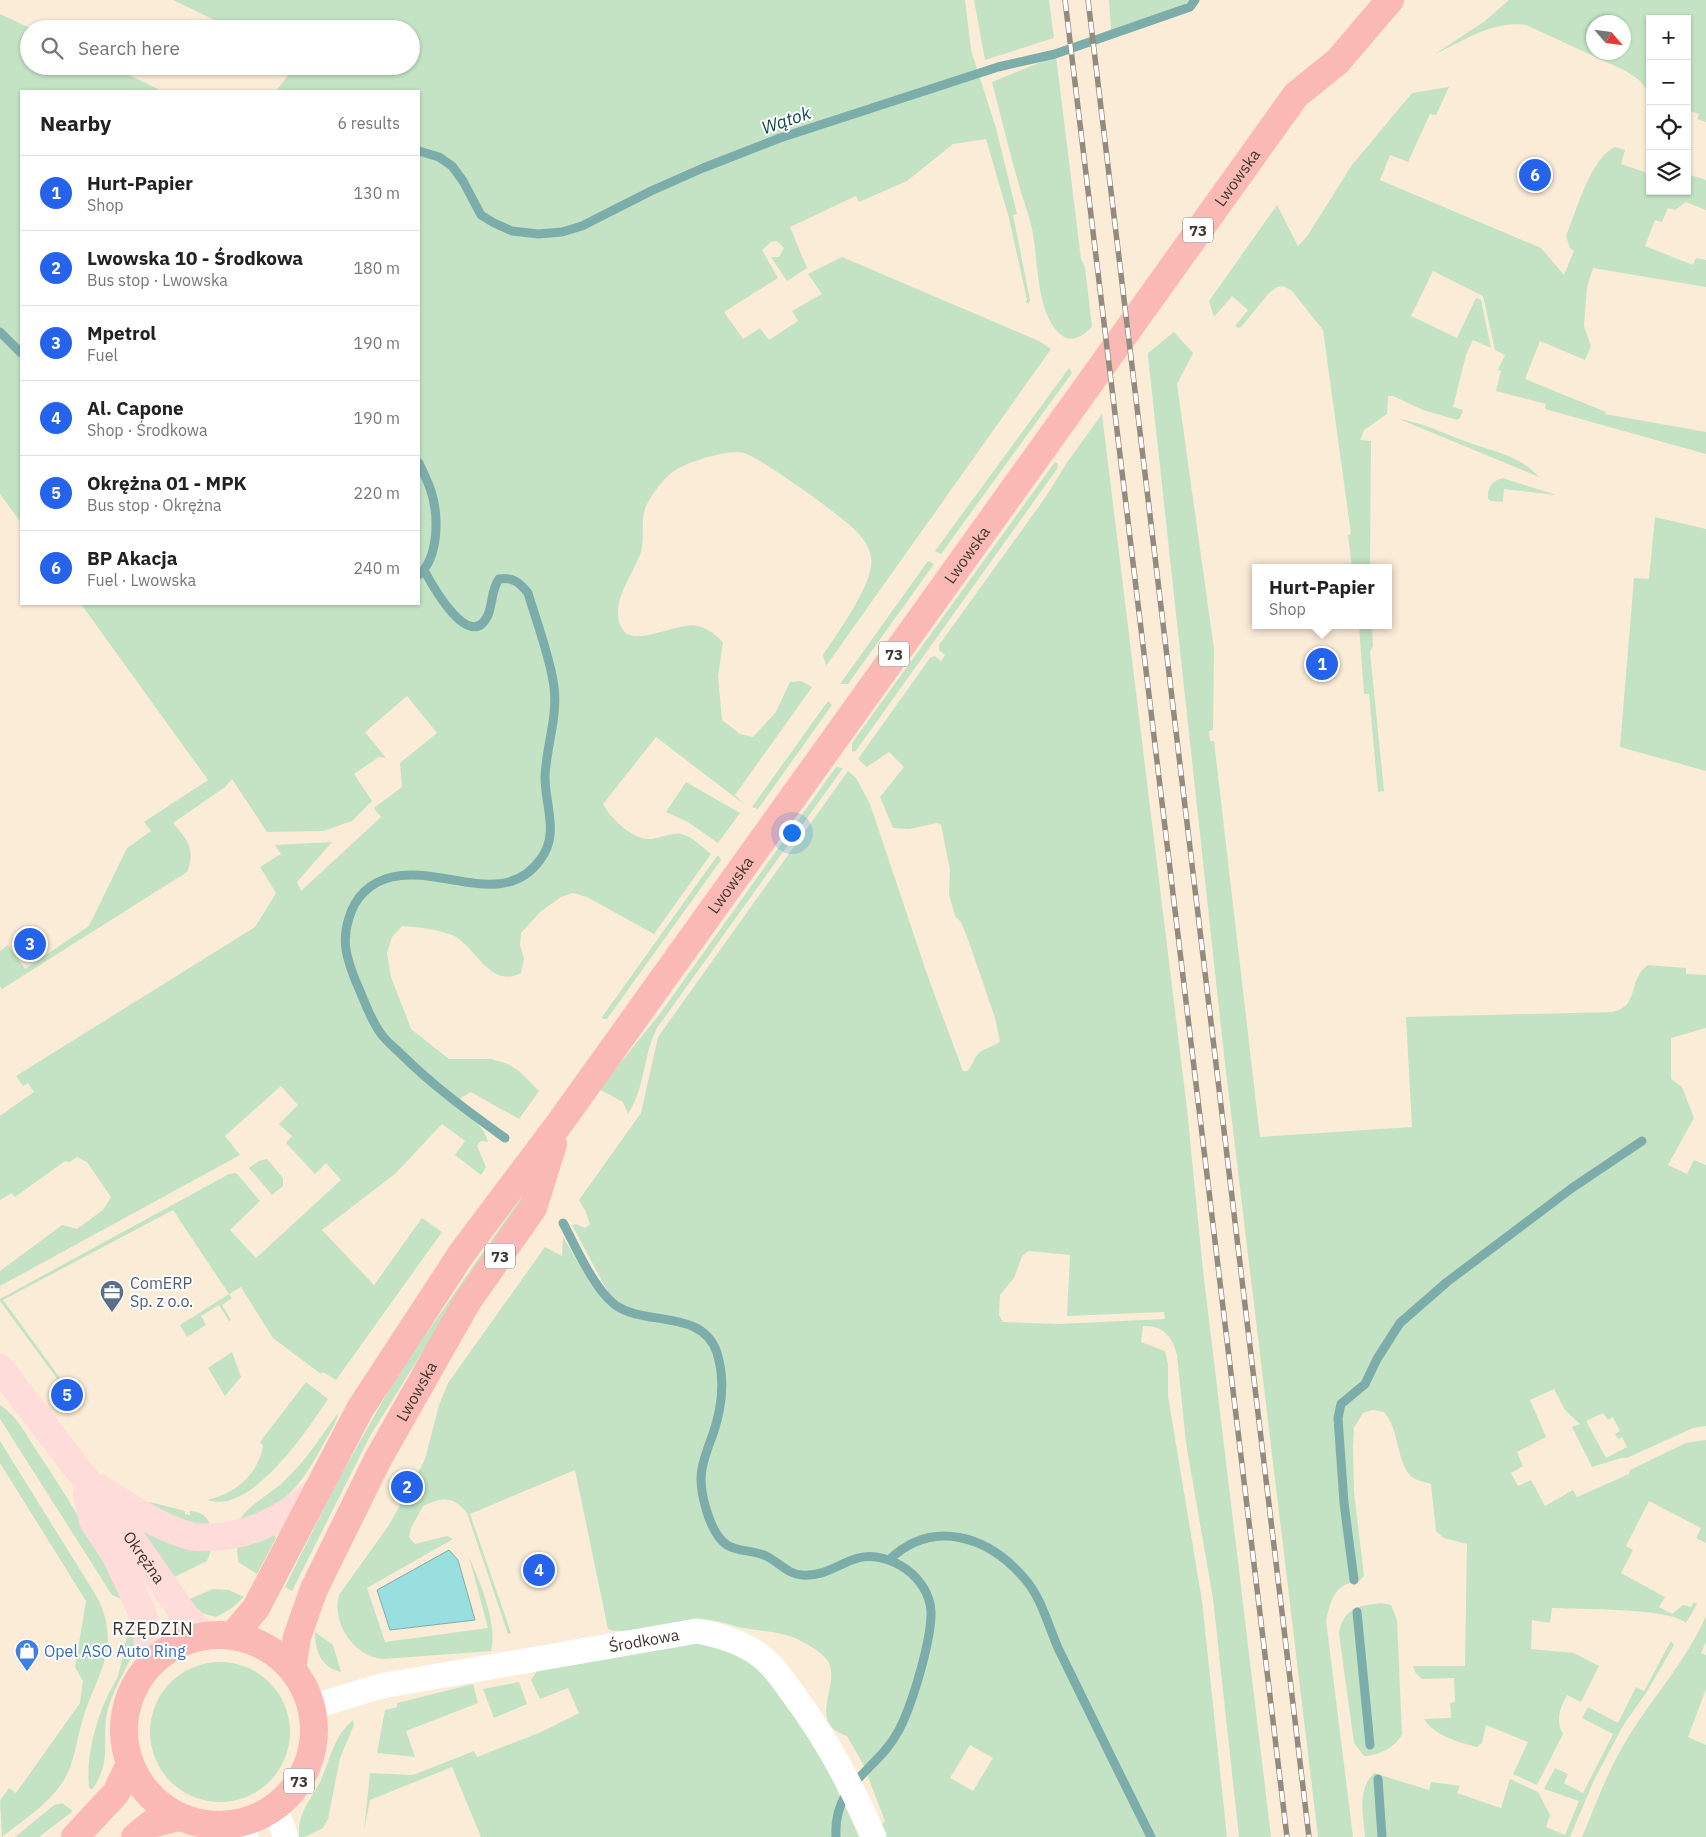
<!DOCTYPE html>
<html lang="en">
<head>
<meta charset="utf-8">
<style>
	:root { --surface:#fff; --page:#f6f6f6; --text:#222; --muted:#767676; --line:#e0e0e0; --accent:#2563eb }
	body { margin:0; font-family:"IBM Plex Sans",sans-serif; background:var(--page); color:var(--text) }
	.controls { position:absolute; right:15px; top:15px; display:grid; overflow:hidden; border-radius:0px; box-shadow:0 1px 4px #0004 }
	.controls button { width:45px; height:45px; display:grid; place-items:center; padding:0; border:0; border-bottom:1px solid var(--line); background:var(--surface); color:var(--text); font:25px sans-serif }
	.compass { position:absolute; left:1586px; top:15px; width:45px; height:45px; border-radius:50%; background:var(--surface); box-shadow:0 1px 4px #0004; rotate:118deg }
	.you { position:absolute; left:791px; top:832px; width:18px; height:18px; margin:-12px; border:4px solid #fff; border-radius:50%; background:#1a73e8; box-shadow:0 0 0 8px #1a73e833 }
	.badge { display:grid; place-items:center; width:32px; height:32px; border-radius:50%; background:var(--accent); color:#fff; font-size:16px; font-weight:700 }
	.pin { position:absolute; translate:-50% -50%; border:2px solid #fff; box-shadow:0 1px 5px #0006 }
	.popup { position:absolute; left:1252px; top:564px; width:140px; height:65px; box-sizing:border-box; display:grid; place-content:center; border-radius:0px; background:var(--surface); filter:drop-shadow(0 1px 4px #0005); font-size:16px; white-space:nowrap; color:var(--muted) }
	.popup b { font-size:19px; color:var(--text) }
	.popup::after { content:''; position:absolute; left:50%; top:100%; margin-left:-10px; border:10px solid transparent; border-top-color:var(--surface) }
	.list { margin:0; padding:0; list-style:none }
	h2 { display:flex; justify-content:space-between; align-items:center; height:65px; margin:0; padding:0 20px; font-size:21px }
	h2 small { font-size:16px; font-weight:400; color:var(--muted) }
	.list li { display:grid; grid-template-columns:32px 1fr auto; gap:15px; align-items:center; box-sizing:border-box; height:75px; padding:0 20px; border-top:1px solid var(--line) }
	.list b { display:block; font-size:19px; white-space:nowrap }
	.list p { margin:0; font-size:16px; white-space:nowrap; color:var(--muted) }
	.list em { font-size:16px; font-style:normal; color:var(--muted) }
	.icon { flex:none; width:28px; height:28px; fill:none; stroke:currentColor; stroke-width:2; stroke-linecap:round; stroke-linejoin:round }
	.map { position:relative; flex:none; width:1706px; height:1837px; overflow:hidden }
	.search { position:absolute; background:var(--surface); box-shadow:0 1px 4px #0004; left:20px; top:20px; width:400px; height:55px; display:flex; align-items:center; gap:12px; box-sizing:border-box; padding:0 18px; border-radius:28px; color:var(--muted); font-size:19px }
	.panel { position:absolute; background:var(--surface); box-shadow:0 1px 4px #0004; left:20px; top:90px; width:400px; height:515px; border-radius:0px }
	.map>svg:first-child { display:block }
</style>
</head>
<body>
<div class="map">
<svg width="1706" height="1837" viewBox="0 0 1706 1837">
	<rect width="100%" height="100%" fill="#fbecd8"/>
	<path fill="#c3e3c4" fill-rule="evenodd" d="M173,0H965L971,50L996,128L1017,214L1013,215L1030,300L1029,304L1025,302L1027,300L1009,218L986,139L953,144L907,181L859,202L856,196L790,227L807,268L787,281L771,257H779L784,248L777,241L771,242L762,250L778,278L724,312L743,339L760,328L769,340L798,321L792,311L822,294L808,274L842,257L1039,341L1051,349L826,666L823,655C837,634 868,591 871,566C873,553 866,542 858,533C846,519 760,457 744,453C727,449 681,463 669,475C660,483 649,498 645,509C640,525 646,542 639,557C630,579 608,608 623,630C635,648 679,621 698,626C709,629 716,635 723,642L718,676L722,720L740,734L753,737L776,712L790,682L801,681L812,687L735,795L745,805L656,737L603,804C610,818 634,841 651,839C660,838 674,832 682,834C693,837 702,847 711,854L654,934L587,897L573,893L561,897L540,912L521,933L520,945L524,959L521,973C489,990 475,944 452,935C436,929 419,927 402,926L392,937L387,953L391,977L411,1029L449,1059H491L508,1064L519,1071L539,1091L519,1119L471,1092L461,1098L459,1108C471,1118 484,1126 488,1142L481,1141L477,1146L486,1167L481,1175L455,1155L465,1141L442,1124L396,1173L322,1230L374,1285L422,1218L442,1232L336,1380L323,1372L321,1374L273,1338L241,1287L229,1294L232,1298L222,1305L231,1320L229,1321L219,1305L201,1316L206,1325L187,1337L180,1325L229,1294L173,1210L3,1300L63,1382L61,1384L0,1301V1299L229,1174L236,1173L239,1176L260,1201L230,1230L256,1258L341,1180L326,1163L315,1174L286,1143L292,1136L279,1124L298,1105L281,1086L225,1136L240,1155L0,1286V1271L62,1225L77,1229L103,1210L111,1197L87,1162L77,1157L70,1162L65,1161L15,1197L12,1193L0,1200V1116L34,1092L28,1083L23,1086L16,1076L255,927L276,893L260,867L281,854L275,845L332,842L297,882L301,891L381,817L374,808L402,787L400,763L437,733L407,696L365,732L386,758L379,757L354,774L372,801L352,821L323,831L267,832L232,779L225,787L173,823C187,839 196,849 187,872L2,989L0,987V951L8,945L25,969L89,926L127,848L151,831L144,822L208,780L81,604H419V91H276L295,66H411V29H233Z
		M974,0H1049L1054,38L985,60Z
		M1109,0H1192L1188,6L1111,30Z
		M1509,0H1706V122L1697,119L1699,114L1687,110V19H1650V94L1639,80L1626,71L1526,25C1494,20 1463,41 1435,54L1485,21ZM1624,22V52H1594V22Z
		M0,14L32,29H29V66H110L162,91H21V523L0,494Z
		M1056,56L1081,259L1085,267L1092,327C1080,338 1070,345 1057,331C1036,308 1038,258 1032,229C1029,214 1023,200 1019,185C1009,151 1001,116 992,82Z
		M1449,87L1436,115L1430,114L1408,162L1390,155L1380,180L1541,248L1564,275L1574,251L1570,248L1566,236C1577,210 1590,159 1615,147L1625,150L1621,164L1650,174V191H1687V174L1706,180V210L1686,202L1675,210L1668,208L1662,222L1655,220L1645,246L1693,265L1696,258L1706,260V287L1593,268L1587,287L1584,326L1591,346L1585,360L1540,341L1525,379L1606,412L1605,414L1706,432V454L1545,409L1546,404L1496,391L1501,371L1498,370L1505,355L1495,350L1483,296L1433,271L1411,316L1457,338L1476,298L1481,300L1491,348L1473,340L1466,355L1453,407L1463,410L1460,418L1457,420L1423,410L1393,396H1388L1387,414L1364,430L1360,440L1371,441L1370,568H1352L1348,535L1351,534L1323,330L1292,291L1283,286L1277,287L1269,293L1241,327L1238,328L1235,326L1248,310L1232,296L1214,317L1209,301L1277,205L1298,246L1308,235L1352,165L1412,93Z
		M1174,332L1193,353L1177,384L1214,649L1213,730L1209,731L1210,741H1214L1260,1137L1412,1127L1406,1017L1612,1012C1640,1007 1627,980 1648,965L1686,968V974L1706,975V1028L1671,1038V1079L1682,1087L1694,1118L1668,1165L1687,1174L1694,1160L1706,1165V1426L1693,1428L1627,1458H1621L1592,1467L1572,1427L1580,1424L1565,1410L1554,1389L1530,1400L1546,1437L1517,1452L1523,1466L1511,1473L1518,1486L1531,1480L1545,1506L1573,1490L1577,1497L1629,1474L1630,1470L1686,1443L1706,1440V1543L1696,1538L1701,1528L1649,1501L1626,1546L1633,1550L1621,1573L1665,1597L1659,1607L1672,1614L1683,1605L1691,1607L1694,1602L1697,1604L1686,1623C1666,1607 1581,1610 1552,1608L1550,1623L1532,1620L1531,1649L1574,1653L1599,1666L1581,1702L1567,1695C1560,1708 1555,1720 1563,1734L1537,1785L1513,1774L1528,1742L1486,1725L1482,1743L1477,1747C1458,1742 1435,1736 1424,1719L1451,1718L1450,1703L1455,1702L1454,1678L1422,1679L1415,1672L1413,1666H1465L1467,1544L1444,1538L1436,1531L1431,1484C1426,1482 1417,1481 1412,1477C1396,1463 1400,1430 1384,1412L1373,1410L1363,1413L1354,1428L1353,1446L1354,1492L1364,1576L1359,1581C1334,1584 1332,1598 1326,1620L1353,1837H1318L1224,1055L1148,356V353ZM1603,1413L1608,1420L1613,1417L1620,1431L1615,1434L1618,1439L1622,1437L1627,1447L1606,1458L1586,1421Z
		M1069,368L1072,373L941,554L935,551Z
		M1102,414L1187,1109L1203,1270L1271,1837H1239L1213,1599L1186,1443L1177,1355C1173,1337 1163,1325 1143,1326L1141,1342L1165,1351L1168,1364V1396L1202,1601L1227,1837H884L879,1827L885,1821L863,1764L847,1736C806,1722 840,1688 829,1663C824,1653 803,1641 792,1637C777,1631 759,1631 743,1628C727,1624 712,1618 695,1619C675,1621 623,1636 608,1629L575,1470L470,1514L511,1633L508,1634L467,1513C453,1496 443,1497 423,1506L411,1528L409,1537L415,1544L447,1536L453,1539L367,1588L385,1642L488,1628L469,1557C480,1582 498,1624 491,1651L383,1659C354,1657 331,1622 339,1595L389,1525L417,1475L425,1459L439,1405L448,1383L545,1247L562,1256L563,1237L590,1283L605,1301L611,1297C597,1273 585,1249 572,1225L576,1224L585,1228L590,1224L585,1210L579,1200L641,1113L658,1037L848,771L856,778L870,804L928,977L963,1071H967C973,1066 973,1059 978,1054C984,1047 994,1048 1000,1041L995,1018L969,942L961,922L955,916L949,894L950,870L941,825L937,823L910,829L893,828L880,797L904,767L889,752L867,767L858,759L930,658L935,656L941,661L945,655L939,650V645L1045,498L1068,461ZM1028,1251L1070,1255L1067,1316L1164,1312L1165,1319L1059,1324L1003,1322L999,1315L1000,1295L1014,1278L1022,1256ZM970,1745L993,1758L973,1791L950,1778Z
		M1399,419C1426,423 1448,436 1473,444C1497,452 1521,457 1539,477Z
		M1055,462L1058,464L1057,469L855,752L852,751V743Z
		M1503,478L1556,495L1504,489L1503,502L1491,501L1488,499C1487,487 1492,481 1503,478Z
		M1655,517L1706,529V771L1620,747L1634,578L1649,579Z
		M928,561L934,564L848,684H840Z
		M1359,625H1372L1373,646L1370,652L1384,791L1378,792L1369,694H1364Z
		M828,701L832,705L758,809L752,807Z
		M836,767L843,768L657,1028C643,1055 645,1089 628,1114L623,1102L599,1089L659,1015Z
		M686,782L740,813L718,843L688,822L666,812Z
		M717,856H719L721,860L607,1019H603L602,1017Z
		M267,1159L283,1178V1186L272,1195L249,1168L259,1161Z
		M523,1195L526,1196L418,1359L370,1436L292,1591L285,1587L337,1482L398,1374Z
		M232,1352L241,1377L225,1396L208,1368Z
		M306,1382L328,1399C307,1430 252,1515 207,1500C236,1493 257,1476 263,1446L260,1442Z
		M0,1405C17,1416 27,1436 38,1453C70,1500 98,1549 124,1600L112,1595L0,1419Z
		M338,1413C337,1422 330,1432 325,1441C304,1481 285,1509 239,1521C248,1504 272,1494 285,1480C307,1460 321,1436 338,1413Z
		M0,1441L97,1597C123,1649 96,1673 82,1722C76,1741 75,1762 64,1780C49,1804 23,1820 2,1837L0,1801L9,1788L16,1793L80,1703L83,1681L75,1667L86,1601L0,1463Z
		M150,1502L185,1511V1514L190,1515V1511C202,1512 208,1516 211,1528L196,1527L146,1504Z
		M136,1525L211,1550L207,1561L172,1578Z
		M274,1534L276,1538L257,1574L238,1562L237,1547Z
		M213,1589L229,1590L244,1597L232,1608L216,1617L202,1613L187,1600Z
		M1382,1603L1391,1605L1397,1620L1402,1734C1396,1747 1378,1756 1364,1756L1354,1743L1339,1634C1342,1609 1359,1605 1382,1603Z
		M1706,1616V1642L1701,1653L1706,1655V1689L1688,1737L1706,1745V1837H1582C1596,1804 1608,1770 1627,1739C1652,1698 1687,1660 1706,1616Z
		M138,1623C138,1658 117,1677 108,1709C100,1741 114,1758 92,1790L89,1787C86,1758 95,1723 107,1697C111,1688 117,1681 119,1672C125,1654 122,1636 138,1623Z
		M315,1632L333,1645L341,1672C321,1668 315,1650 315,1632Z
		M1671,1641L1674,1645L1646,1693L1624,1724L1594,1780L1570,1837H1365C1363,1814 1357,1790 1374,1773L1429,1790L1431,1782L1460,1786L1457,1793L1501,1808L1510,1779L1538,1792L1550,1815L1546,1827L1565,1835L1579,1801L1544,1789L1555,1768L1568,1774L1564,1783L1583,1793L1613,1734L1582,1718L1588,1707L1618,1723L1636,1687L1644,1691Z
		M711,1642C724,1649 740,1654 751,1663C796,1697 836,1786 859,1837H481L452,1767L370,1800L364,1831L370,1773L413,1775L474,1751L477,1757L541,1732L579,1713L568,1688L540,1699L531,1680L537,1671L641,1649Z
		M150 1732a70 70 0 1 1 140 0a70 70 0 1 1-140 0Z
		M519,1682L527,1704L494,1718L483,1689Z
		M473,1684L478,1703L406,1731L415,1757L377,1753L385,1710L397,1707V1703Z
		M353,1720L354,1725L340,1758L328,1819L323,1828L305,1837H299C297,1813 311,1800 321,1780C331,1758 333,1737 353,1720Z
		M62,1803L73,1811L39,1837H15L54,1805Z"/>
	<path fill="#99dfe0" stroke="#7dadab" d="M449,1550L458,1560L475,1620L390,1630L377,1590Z"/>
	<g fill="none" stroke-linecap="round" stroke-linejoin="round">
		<path stroke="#7dadab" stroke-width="9" d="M419,151L439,157L452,166L463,181L481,215L494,223L512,231L538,234L562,232L582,226L651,191L703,168L780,138L998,67L1055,54L1190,7L1195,0
			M0,332L21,353
			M419,463C423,472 428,482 431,491C439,516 439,557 419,575
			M424,570C432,585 470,654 488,615C493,603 491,590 499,579C513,577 519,582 528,593C536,620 551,660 554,687C558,717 546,747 545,777C545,806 560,834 540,860C504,910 440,865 392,877C370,882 355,897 349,918C341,942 347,959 356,982C364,999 370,1020 382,1035C387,1042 395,1048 401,1054C433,1086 469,1112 505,1138
			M563,1223C576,1247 593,1287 614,1304C643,1327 703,1308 717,1353C725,1379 722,1408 713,1434C709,1445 704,1457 702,1469C698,1488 709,1533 727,1545C738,1552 754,1550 766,1556C779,1562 787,1574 802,1575C824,1577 838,1564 858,1558C891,1550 929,1578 931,1611C932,1639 912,1705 899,1730C877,1772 833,1782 836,1837
			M889,1560C933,1518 988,1536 1024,1578C1042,1598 1048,1626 1059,1650C1089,1712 1120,1775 1151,1837
			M1354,1580L1344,1503L1338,1418L1341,1404L1365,1384L1377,1359L1400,1323L1447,1282L1572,1188L1642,1141
			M1357,1612L1370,1745
			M1378,1779L1382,1837"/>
		<g stroke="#fff" stroke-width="25">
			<path id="s1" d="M312,1707L381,1686L697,1631C719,1635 739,1641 758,1654C772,1664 783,1680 793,1694C826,1738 852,1786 874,1837"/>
			<path d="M275,1808L286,1837"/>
			<path d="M237,1824L246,1837"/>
		</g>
		<g stroke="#fddcda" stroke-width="28">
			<path id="s2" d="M0,1368L133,1541L185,1616L204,1636"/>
			<path d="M99,1488C128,1506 157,1527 190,1536C196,1538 203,1537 209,1537C250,1537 286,1517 316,1491"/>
			<path d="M87,1494L93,1521L116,1556L142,1612L152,1663"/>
		</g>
		<g stroke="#fbb9b5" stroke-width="28">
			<path id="s3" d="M233,1635L256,1608L360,1409L462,1253L559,1124L1296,95L1338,61L1390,0"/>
			<circle cx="219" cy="1730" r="95"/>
			<path id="s4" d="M292,1669L297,1637L314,1589L378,1459L467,1302L533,1208L553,1144"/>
			<path d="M75,1837L116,1793L130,1764"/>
			<path d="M135,1837L151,1824L179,1817"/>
		</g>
		<defs>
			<path id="rail" d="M1065,0L1287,1837
				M1088,0L1309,1837"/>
		</defs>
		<use href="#rail" stroke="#948a7d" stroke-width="5.5"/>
		<use href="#rail" stroke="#fff" stroke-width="4" stroke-dasharray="11" stroke-linecap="butt"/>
	</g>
	<defs>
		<symbol id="office-pin" viewBox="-11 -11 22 30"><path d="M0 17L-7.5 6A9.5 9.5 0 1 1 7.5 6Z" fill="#5c6f8a" stroke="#fff"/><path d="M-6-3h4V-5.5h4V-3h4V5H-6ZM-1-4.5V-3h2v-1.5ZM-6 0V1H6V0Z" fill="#fff"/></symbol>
		<symbol id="shop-pin" viewBox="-11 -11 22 30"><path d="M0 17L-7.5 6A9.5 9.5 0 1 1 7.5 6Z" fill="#3f7fe0" stroke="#fff"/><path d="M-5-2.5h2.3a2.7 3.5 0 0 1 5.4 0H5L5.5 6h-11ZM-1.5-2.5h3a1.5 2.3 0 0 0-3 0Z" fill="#fff"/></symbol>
	</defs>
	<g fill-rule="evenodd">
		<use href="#office-pin" x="98" y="1278" width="28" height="38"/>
		<use href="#shop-pin" x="13" y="1637" width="28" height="38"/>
	</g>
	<g text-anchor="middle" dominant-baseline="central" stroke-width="4" stroke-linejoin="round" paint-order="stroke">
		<g fill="#fff" stroke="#77736d" stroke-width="1">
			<rect x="1183" y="217.5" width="30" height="25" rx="4"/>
			<rect x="879" y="641.5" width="30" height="25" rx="4"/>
			<rect x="485" y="1243.5" width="30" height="25" rx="4"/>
			<rect x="284" y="1768.5" width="30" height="25" rx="4"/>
		</g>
		<g font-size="15" font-weight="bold" fill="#3d372f">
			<text x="1198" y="230">73</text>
			<text x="894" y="654">73</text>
			<text x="500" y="1256">73</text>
			<text x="299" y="1781">73</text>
		</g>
		<g font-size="16" fill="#3d372f" stroke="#fff">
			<text stroke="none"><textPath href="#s3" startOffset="1772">Lwowska</textPath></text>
			<text stroke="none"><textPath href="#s3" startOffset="1308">Lwowska</textPath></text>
			<text stroke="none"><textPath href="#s3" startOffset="902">Lwowska</textPath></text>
			<text stroke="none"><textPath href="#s4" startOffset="306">Lwowska</textPath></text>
			<text stroke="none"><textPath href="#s2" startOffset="238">Okrężna</textPath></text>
			<text stroke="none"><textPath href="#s1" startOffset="339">Środkowa</textPath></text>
		</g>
		<g font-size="16" fill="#4e5e75" stroke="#fff" text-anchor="start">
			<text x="130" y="1283">ComERP<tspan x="130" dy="18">Sp. z o.o.</tspan></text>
		</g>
		<g font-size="16" fill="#366cbe" stroke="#fff" text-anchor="start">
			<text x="44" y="1651">Opel ASO Auto Ring</text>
		</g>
		<g font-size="18" font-style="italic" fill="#0a4b4c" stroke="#fff">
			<text transform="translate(786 120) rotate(-19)">Wątok</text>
		</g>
		<g font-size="18" letter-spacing="1" fill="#3d372f" stroke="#fff">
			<text x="153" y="1628">RZĘDZIN</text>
		</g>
	</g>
</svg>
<div class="controls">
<button>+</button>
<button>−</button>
<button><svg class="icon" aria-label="locate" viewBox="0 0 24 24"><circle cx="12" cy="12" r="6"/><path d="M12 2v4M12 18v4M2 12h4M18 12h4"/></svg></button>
<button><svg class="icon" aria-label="layers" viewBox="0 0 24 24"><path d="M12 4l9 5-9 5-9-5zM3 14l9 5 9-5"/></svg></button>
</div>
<svg class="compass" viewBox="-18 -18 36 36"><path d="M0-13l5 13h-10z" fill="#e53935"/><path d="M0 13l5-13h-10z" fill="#767676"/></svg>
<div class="you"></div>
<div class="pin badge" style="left:1322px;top:664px">1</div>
<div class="popup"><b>Hurt-Papier</b>Shop</div>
<div class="pin badge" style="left:407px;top:1487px">2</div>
<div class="pin badge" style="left:30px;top:944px">3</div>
<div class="pin badge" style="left:539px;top:1570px">4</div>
<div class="pin badge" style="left:67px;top:1395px">5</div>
<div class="pin badge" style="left:1535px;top:175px">6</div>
<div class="search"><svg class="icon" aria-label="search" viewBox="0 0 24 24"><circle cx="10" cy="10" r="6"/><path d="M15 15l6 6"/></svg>Search here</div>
<section class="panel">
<h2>Nearby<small>6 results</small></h2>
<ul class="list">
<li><span class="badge">1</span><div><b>Hurt-Papier</b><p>Shop</p></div><em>130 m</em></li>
<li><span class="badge">2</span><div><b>Lwowska 10 - Środkowa</b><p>Bus stop · Lwowska</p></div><em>180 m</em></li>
<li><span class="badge">3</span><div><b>Mpetrol</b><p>Fuel</p></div><em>190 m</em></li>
<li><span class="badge">4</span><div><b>Al. Capone</b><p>Shop · Środkowa</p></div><em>190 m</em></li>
<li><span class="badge">5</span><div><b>Okrężna 01 - MPK</b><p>Bus stop · Okrężna</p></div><em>220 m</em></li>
<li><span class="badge">6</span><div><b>BP Akacja</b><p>Fuel · Lwowska</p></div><em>240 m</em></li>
</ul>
</section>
</div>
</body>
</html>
